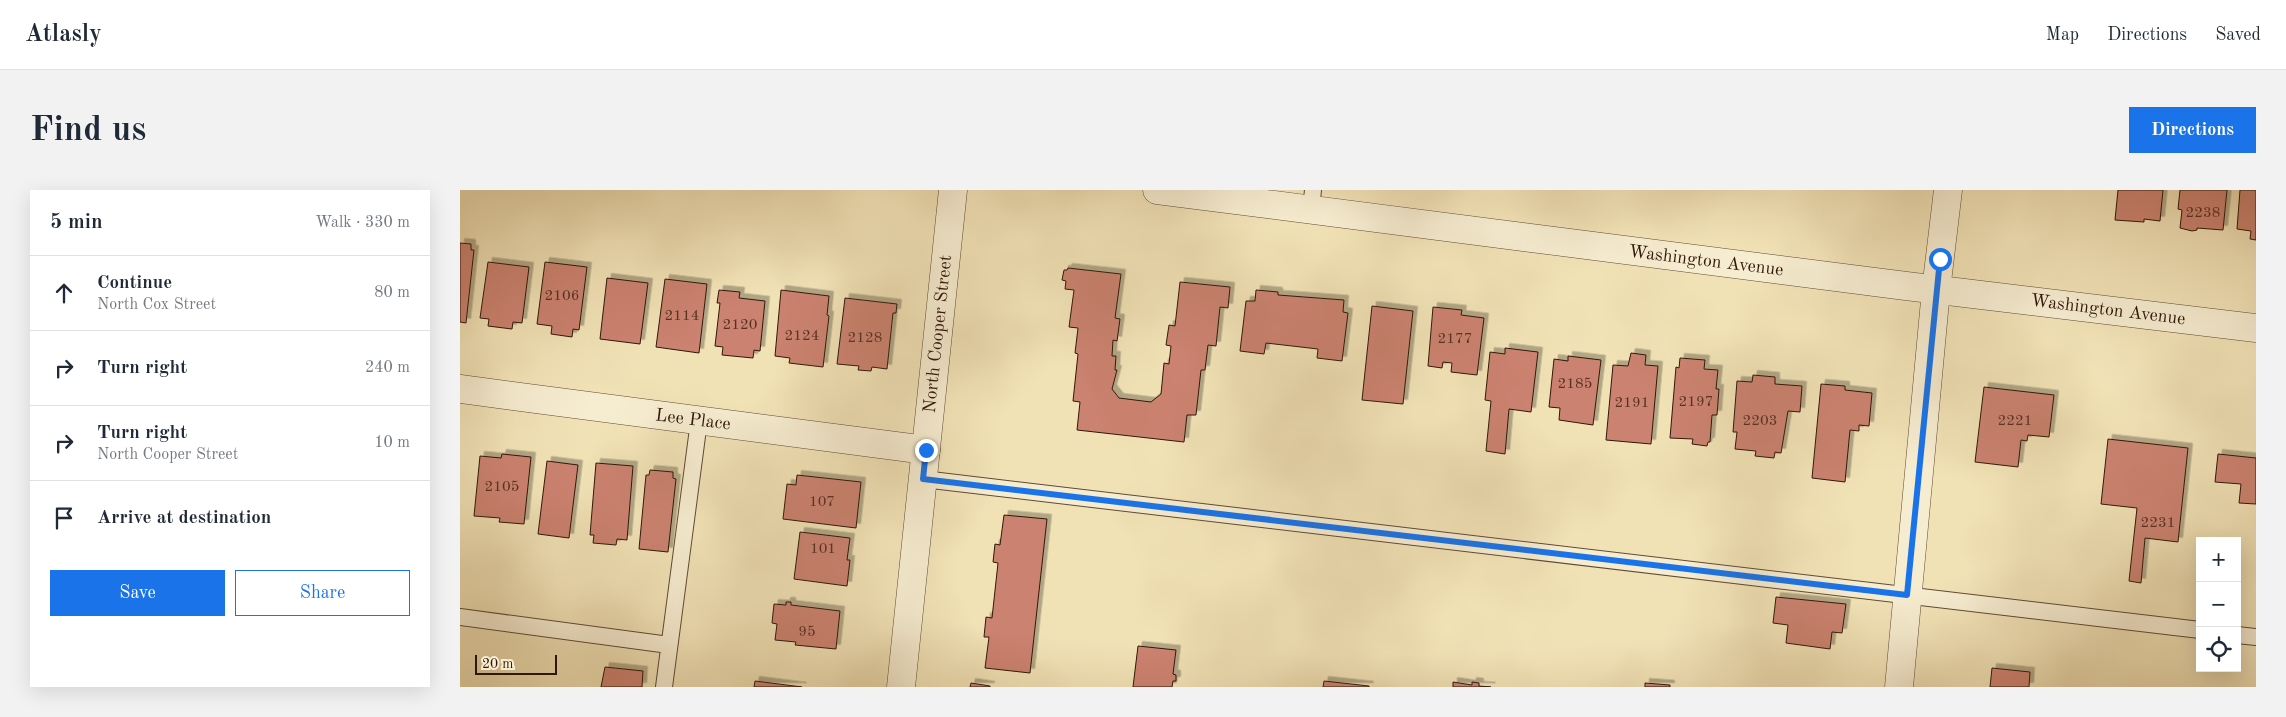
<!DOCTYPE html>
<html lang="en">
<head>
<meta charset="utf-8">
<style>
	:root { --surface:#fff; --page:#f2f2f3; --text:#1f2937; --muted:#747a83; --line:#e0e1e3; --accent:#1a73e8 }
	body { margin:0; font-family:"Old Standard TT",serif; background:var(--page); color:var(--text) }
	.controls { position:absolute; right:15px; bottom:15px; display:grid; overflow:hidden; border-radius:0px; box-shadow:0 5px 20px #0002 }
	.controls button { width:45px; height:45px; display:grid; place-items:center; padding:0; border:0; border-bottom:1px solid var(--line); background:var(--surface); color:var(--text); font:25px sans-serif }
	.scale { position:absolute; left:15px; bottom:12px; width:82px; box-sizing:border-box; padding-left:5px; border:2px solid #2f1709; border-top:0; font-size:14px; line-height:18px; white-space:nowrap; color:#2f1709; -webkit-text-stroke:4px #f6ecd0; paint-order:stroke }
	.stop { position:absolute; width:15px; height:15px; margin:-11px; border:4px solid #1a73e8; border-radius:50%; background:#fff }
	.stop.end { background:#1a73e8; border-color:#fff; box-shadow:0 1px 5px #0008 }
	.list { margin:0; padding:0; list-style:none }
	h2 { display:flex; justify-content:space-between; align-items:center; height:65px; margin:0; padding:0 20px; font-size:21px }
	h2 small { font-size:16px; font-weight:400; color:var(--muted) }
	.list li { display:grid; grid-template-columns:32px 1fr auto; gap:15px; align-items:center; box-sizing:border-box; height:75px; padding:0 20px; border-top:1px solid var(--line) }
	.list b { display:block; font-size:19px; white-space:nowrap }
	.list p { margin:0; font-size:16px; white-space:nowrap; color:var(--muted) }
	.list em { font-size:16px; font-style:normal; color:var(--muted) }
	.actions { display:flex; gap:10px; padding:15px 20px }
	.actions a { flex:1; padding:11px 0; border:1px solid var(--accent); border-radius:0px; text-align:center; font-size:18px; color:var(--accent) }
	.actions .main { background:var(--accent); color:#fff }
	.icon { flex:none; width:28px; height:28px; fill:none; stroke:currentColor; stroke-width:2; stroke-linecap:round; stroke-linejoin:round }
	.map { position:relative; flex:none; width:1796px; height:497px; overflow:hidden; border-radius:0px }
	header { display:flex; align-items:center; gap:30px; box-sizing:border-box; height:70px; padding:0 25px; background:var(--surface); border-bottom:1px solid var(--line) }
	header strong { font-size:24px }
	nav { display:flex; gap:28px; margin-inline-start:auto; font-size:18px }
	.intro { display:flex; align-items:center; justify-content:space-between; box-sizing:border-box; height:120px; padding:0 30px }
	h1 { margin:0; font-size:35px }
	.button { padding:12px 22px; border-radius:0px; background:var(--accent); color:#fff; font-size:18px; font-weight:700 }
	main { display:flex; gap:30px; padding:0 30px }
	aside { flex:1; background:var(--surface); border-radius:0px; box-shadow:0 5px 20px #0002 }
	.map>svg:first-child { display:block }
</style>
</head>
<body>
<header>
<strong>Atlasly</strong>
<nav><a>Map</a><a>Directions</a><a>Saved</a></nav>
</header>
<div class="intro"><h1>Find us</h1><a class="button">Directions</a></div>
<main>
<aside>
<h2>5 min<small>Walk · 330 m</small></h2>
<ul class="list">
<li><svg class="icon" aria-label="ahead" viewBox="0 0 24 24"><path d="M12 20V5M6 11l6-6 6 6"/></svg><div><b>Continue</b><p>North Cox Street</p></div><em>80 m</em></li>
<li><svg class="icon" aria-label="right" viewBox="0 0 24 24"><path d="M7 20v-9h11M14 6l5 5-5 5"/></svg><div><b>Turn right</b></div><em>240 m</em></li>
<li><svg class="icon" aria-label="right" viewBox="0 0 24 24"><path d="M7 20v-9h11M14 6l5 5-5 5"/></svg><div><b>Turn right</b><p>North Cooper Street</p></div><em>10 m</em></li>
<li><svg class="icon" aria-label="arrive" viewBox="0 0 24 24"><path d="M6 21V4h12l-3 4 3 4H6"/></svg><div><b>Arrive at destination</b></div></li>
</ul>
<div class="actions"><a class="main">Save</a><a>Share</a></div>
</aside>
<div class="map">
<svg width="1796" height="497" viewBox="0 0 1796 497">
	<defs>
		<filter id="shadow"><feDropShadow dx="4.5" dy="-4.5" stdDeviation="0" flood-color="#0004"/></filter>
	</defs>
	<rect width="100%" height="100%" fill="#f1e2b6"/>
	<filter id="stains"><feTurbulence type="fractalNoise" baseFrequency=".004" numOctaves="4"/><feColorMatrix values="0 0 0 0 .2 0 0 0 0 .09 0 0 0 0 .02 0 0 0 .5 -.17"/></filter>
	<radialGradient id="worn" r=".72"><stop offset=".6" stop-color="#630" stop-opacity="0"/><stop offset="1" stop-color="#630" stop-opacity=".3"/></radialGradient>
	<path fill="#cb826f" stroke="#2f1709" filter="url(#shadow)" d="M1658,0H1703L1700,31L1684,29V32L1655,30Z
		M1720,0H1767L1763,40L1737,38V40L1732,41L1720,38L1722,20L1718,19Z
		M1780,0H1796V50L1790,49L1791,41L1777,39Z
		M0,53L11,54V60H14L6,133L0,132Z
		M28,72L69,77L62,133L53,132L52,139L28,136L29,129L20,128Z
		M85,72L127,77L119,140L113,139L112,147L91,144L92,136L77,134Z
		M608,78L661,84L655,128L660,129L657,151L653,150L652,166H656L655,180H657L652,199L659,208L691,212L701,204L704,173L709,174L711,156L706,155L709,135L715,136L720,92L770,97L768,118L760,117L756,156L748,155L745,180H741L736,225H727L724,252L617,240L620,212L613,211L618,164L615,163L618,138L609,137L614,100L605,99L606,91L602,90L604,80H607Z
		M147,88L188,93L180,154L140,149Z
		M205,89L247,94L239,163L196,157Z
		M259,100L280,102L279,108L305,111L300,161L294,160L293,168L262,165L263,157L255,156L260,113H257Z
		M321,100L369,106L367,125L369,126L363,177L329,173L330,168L315,166Z
		M796,100L818,102V105L884,110L883,122L888,123L882,171L857,168L858,159L806,153L804,164L780,161L786,111H795Z
		M385,108L437,114L436,123H433L427,179L412,177L411,181L398,180L399,176L377,174Z
		M912,116L953,121L943,214L902,210Z
		M973,117L1002,120L1001,125L1024,128L1017,185L991,182L992,173L983,172L982,178L968,176Z
		M1045,158L1078,162L1071,222L1049,219L1045,264L1026,261L1031,211L1025,210L1030,162L1045,164Z
		M1171,163L1186,165L1185,175L1198,176L1191,254L1146,250L1153,175L1168,176Z
		M1108,166L1141,170L1133,235L1099,230L1100,218L1089,217L1094,169L1108,171Z
		M1220,168L1245,170L1244,179L1258,180L1256,199H1259L1257,225H1252L1250,252H1248L1247,256L1232,254L1233,249L1210,248L1216,177L1219,178Z
		M1293,185L1315,187V194L1342,196L1340,222L1328,221L1321,263L1315,262L1314,268L1295,266L1296,261L1275,259L1277,242H1273L1277,191L1292,192Z
		M1361,194L1385,196V200L1412,203L1409,236L1399,235V241L1390,240L1385,292L1352,288Z
		M1524,197L1594,205L1589,247L1568,245L1567,251L1561,250L1558,277L1515,272Z
		M1648,249L1728,258L1718,352L1685,348L1681,393L1669,391L1677,318L1641,314Z
		M42,264L71,267L64,334L39,332L40,328L14,326L20,266L41,268Z
		M1758,264L1796,268V314L1779,313L1781,294L1755,292Z
		M87,271L118,275L109,348L78,344Z
		M136,273L173,276L167,350L157,349L156,355L133,353L134,345H130Z
		M190,280L213,282V288L216,289L208,362L179,359L186,285H189Z
		M337,285L401,292L396,338L323,329L327,294L336,295Z
		M544,325L587,329L570,483L525,478L529,447H524L526,427L532,428L538,373L533,372L535,354L540,355Z
		M340,342L390,348L387,370H390L387,396L334,389Z
		M1316,407L1386,414L1382,443L1372,442L1370,459L1326,453L1328,435L1313,433Z
		M326,412H331V415L380,421L376,459L335,455L336,452L315,450L317,434L312,433L314,414L326,415Z
		M678,456L716,460L713,484L716,485V491H713L712,497H673Z
		M145,477L183,481L182,497H141Z
		M1532,478L1570,482L1569,497H1530Z
		M295,491L342,497H294Z
		M864,491L909,496V497H863Z
		M993,492L1012,495V492L1019,493V496L1031,497H993Z
		M511,493L530,496V497H510Z
		M1185,493L1210,495V497H1185Z"/>
	<g fill="none" stroke-linecap="round" stroke-linejoin="round">
		<defs>
			<path id="service" d="M851,20L853,0
				M463,289L1740,440
				M0,427L209,455
				M1777,445L1796,447
				M204,497L239,231"/>
			<path id="minor" d="M697,0L1446,96L1796,138
				M0,199L466,260
				M1439,497L1476,100L1488,0"/>
			<path id="tertiary" d="M441,497L493,0"/>
		</defs>
		<use href="#service" stroke="#604a34" stroke-width="18"/>
		<use href="#minor" stroke="#604a34" stroke-width="29"/>
		<use href="#tertiary" stroke="#604a34" stroke-width="29"/>
		<use href="#service" stroke="#f6ecd0" stroke-width="16"/>
		<use href="#minor" stroke="#f6ecd0" stroke-width="28"/>
		<use href="#tertiary" stroke="#f6ecd0" stroke-width="28"/>
	</g>
	<g fill="none" stroke-linecap="round" stroke-linejoin="round">
		<path stroke="#1a73e8" stroke-width="6" d="M466,260L463,289L1447,405L1480,69"/>
	</g>
	<g text-anchor="middle" dominant-baseline="central" stroke-width="4.5" stroke-linejoin="round" paint-order="stroke">
		<g font-size="15" fill="#563222">
			<text x="1743" y="23">2238</text>
			<text x="102" y="106">2106</text>
			<text x="222" y="126">2114</text>
			<text x="280" y="135">2120</text>
			<text x="342" y="146">2124</text>
			<text x="405" y="148">2128</text>
			<text x="995" y="149">2177</text>
			<text x="1115" y="194">2185</text>
			<text x="1236" y="212">2197</text>
			<text x="1172" y="213">2191</text>
			<text x="1300" y="231">2203</text>
			<text x="1555" y="231">2221</text>
			<text x="42" y="297">2105</text>
			<text x="362" y="312">107</text>
			<text x="1698" y="333">2231</text>
			<text x="363" y="359">101</text>
			<text x="347" y="442">95</text>
		</g>
		<g font-size="18" fill="#2f1709" stroke="#f6ecd0">
			<text transform="translate(1246 71) rotate(7)">Washington Avenue</text>
			<text transform="translate(1648 120) rotate(7)">Washington Avenue</text>
			<text transform="translate(478 144) rotate(-84)">North Cooper Street</text>
			<text transform="translate(233 230) rotate(7)">Lee Place</text>
		</g>
	</g>
	<rect width="100%" height="100%" filter="url(#stains)"/>
	<rect width="100%" height="100%" fill="url(#worn)"/>
</svg>
<div class="controls">
<button>+</button>
<button>−</button>
<button><svg class="icon" aria-label="locate" viewBox="0 0 24 24"><circle cx="12" cy="12" r="6"/><path d="M12 2v4M12 18v4M2 12h4M18 12h4"/></svg></button>
</div>
<div class="scale">20 m</div>
<div class="stop" style="left:1480px;top:69px"></div>
<div class="stop end" style="left:466px;top:260px"></div>
</div>
</main>
</body>
</html>
